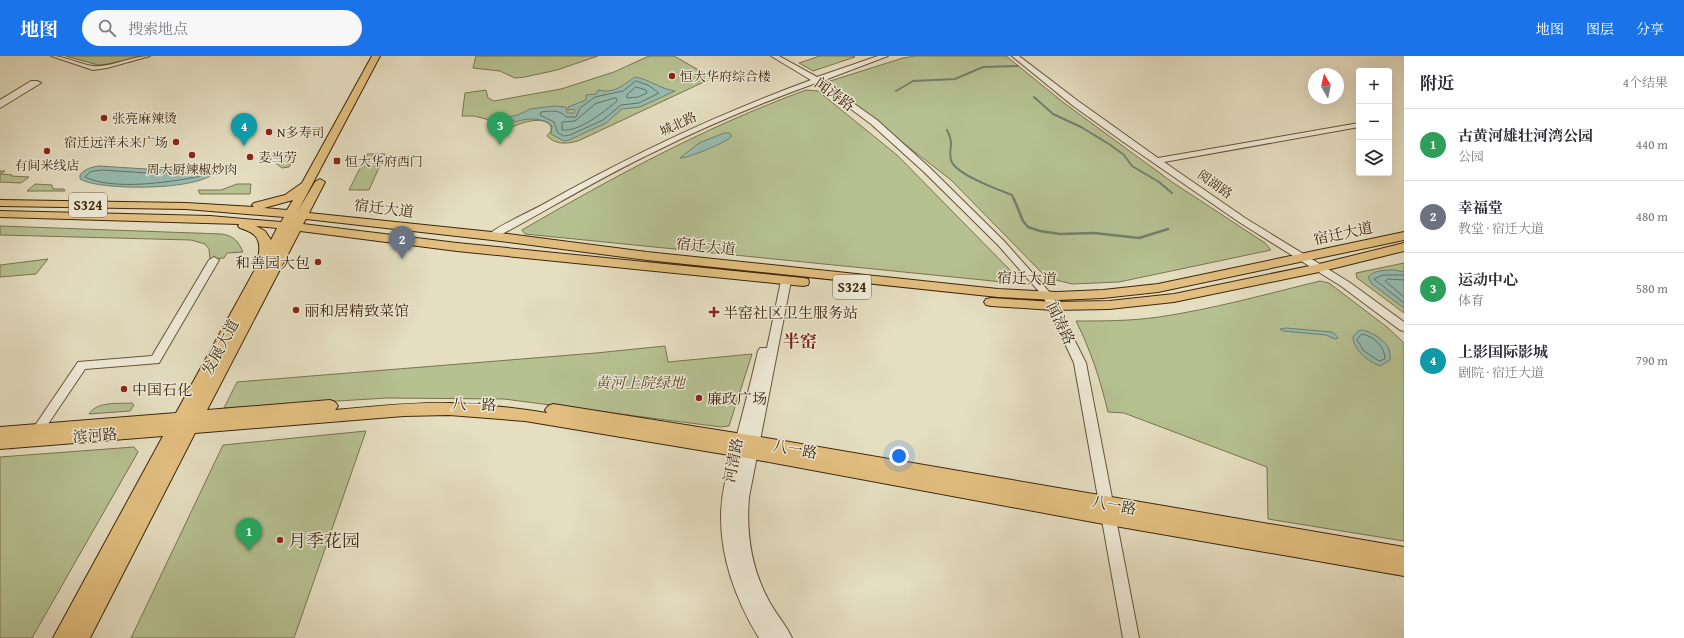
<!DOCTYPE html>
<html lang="zh">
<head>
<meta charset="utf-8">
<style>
	:root { --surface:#fff; --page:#f7f7f7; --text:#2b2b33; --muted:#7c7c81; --line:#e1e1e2; --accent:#1a73e8 }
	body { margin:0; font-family:"Gentium Book Plus","Noto Serif SC",serif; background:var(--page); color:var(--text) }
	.controls { position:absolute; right:12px; top:12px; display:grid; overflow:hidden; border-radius:4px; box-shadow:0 4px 16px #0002 }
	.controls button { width:36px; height:36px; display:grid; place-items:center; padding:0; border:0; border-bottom:1px solid var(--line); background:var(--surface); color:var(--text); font:20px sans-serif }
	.compass { position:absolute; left:1308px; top:12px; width:36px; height:36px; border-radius:50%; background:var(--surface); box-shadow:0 4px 16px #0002; rotate:351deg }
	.you { position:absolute; left:899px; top:400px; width:14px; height:14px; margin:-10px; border:3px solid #fff; border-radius:50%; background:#1a73e8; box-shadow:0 0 0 6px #1a73e833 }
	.badge { display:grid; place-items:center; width:26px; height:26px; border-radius:50%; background:var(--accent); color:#fff; font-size:13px; font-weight:700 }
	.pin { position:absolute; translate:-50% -33px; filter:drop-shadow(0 1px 2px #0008) }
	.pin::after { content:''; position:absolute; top:21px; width:14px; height:12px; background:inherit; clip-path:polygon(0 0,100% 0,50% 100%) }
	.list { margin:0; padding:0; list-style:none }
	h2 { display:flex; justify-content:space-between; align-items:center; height:52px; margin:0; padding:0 16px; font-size:17px }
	h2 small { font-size:13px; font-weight:400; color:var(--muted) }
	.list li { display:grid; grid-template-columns:26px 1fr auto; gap:12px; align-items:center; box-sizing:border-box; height:72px; padding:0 16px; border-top:1px solid var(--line) }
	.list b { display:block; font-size:15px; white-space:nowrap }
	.list p { margin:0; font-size:13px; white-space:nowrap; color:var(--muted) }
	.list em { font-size:13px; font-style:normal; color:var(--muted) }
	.icon { flex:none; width:22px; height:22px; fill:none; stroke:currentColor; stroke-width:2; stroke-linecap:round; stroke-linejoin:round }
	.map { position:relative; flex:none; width:1404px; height:582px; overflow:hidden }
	header { display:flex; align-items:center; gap:24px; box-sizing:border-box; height:56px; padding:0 20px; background:var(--accent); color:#fff }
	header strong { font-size:19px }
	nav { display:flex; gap:22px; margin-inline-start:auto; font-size:14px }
	.search { width:280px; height:36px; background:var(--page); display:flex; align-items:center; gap:10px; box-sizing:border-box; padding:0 14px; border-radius:22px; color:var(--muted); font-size:15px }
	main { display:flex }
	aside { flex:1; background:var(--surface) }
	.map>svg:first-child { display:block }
</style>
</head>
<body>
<header>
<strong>地图</strong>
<div class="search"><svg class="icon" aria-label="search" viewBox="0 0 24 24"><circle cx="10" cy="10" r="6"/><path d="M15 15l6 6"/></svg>搜索地点</div>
<nav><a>地图</a><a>图层</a><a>分享</a></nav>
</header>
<main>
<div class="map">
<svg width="1404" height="582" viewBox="0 0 1404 582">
	<rect width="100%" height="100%" fill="#e5dec1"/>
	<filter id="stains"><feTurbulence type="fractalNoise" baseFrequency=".005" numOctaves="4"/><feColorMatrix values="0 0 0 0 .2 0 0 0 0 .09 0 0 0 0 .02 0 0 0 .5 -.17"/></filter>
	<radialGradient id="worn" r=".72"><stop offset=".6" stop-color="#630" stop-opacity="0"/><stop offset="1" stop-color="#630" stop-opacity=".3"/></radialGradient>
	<path fill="#b6c192" stroke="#7a744f" d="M66,0H140L109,8L98,9Z
		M476,0H598L557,14L525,21L515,22L500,15L473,12Z
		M649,0H674L711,21L708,24L578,85C566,88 556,89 547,80L551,75V71C545,58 517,67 507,74L486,63L474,60H462L465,37L486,34L488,42L494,45L561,33L614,16Z
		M820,0H853L855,1L813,15L799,7Z
		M915,0H1006L1064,47L1172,126L1265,187L1271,194L1119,226L1072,228L1056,224L1043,218L951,124L831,31L827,26L903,2Z
		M806,34L818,35L897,99L1012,216L1010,224L1003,226L525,178L522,174C615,120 705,71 806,34Z
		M273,97H288L294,103L289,111L282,112L269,102Z
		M367,98H385L369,134H349Z
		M0,115H5L1,118L12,119L11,120L29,121L21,127L0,126Z
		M35,128L52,129L53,133H64L65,135H27Z
		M237,128H251L250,138H200L198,134H221Z
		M0,170L222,178C234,180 238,185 243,196L227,197L224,202L210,203L209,193L205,188L191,184L0,179Z
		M48,203L36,218L0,221V209Z
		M1404,207V257L1357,222L1356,217Z
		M1320,225L1329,227L1387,271L1404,287V485L1268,463L1267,411L1124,357L1108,356C1100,323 1091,295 1076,265C1104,265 1131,265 1159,261C1213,253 1267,238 1320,225Z
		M665,290L668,306L752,298L729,370L721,371L504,343L387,342L224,352L237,326L596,297Z
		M132,347L134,349L130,355L89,358C97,345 118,348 132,347Z
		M366,375L294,582H131L223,389Z
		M134,391L138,396L32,582H0V401Z"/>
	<path fill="#96bcb1" stroke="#73806f" d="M635,21C649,23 660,33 675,35L640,51L622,53L606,67L569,84L564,85L551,78L552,70C544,61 526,62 515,66L508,61L518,59L530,53L554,50L566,51L567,57H574L575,55L574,53L568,54V51L586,44V39L596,38L598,34C615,38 623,29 635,21Z
		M724,77H729L732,80C728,86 686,103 680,102L699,87Z
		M99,110L147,113L213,112L216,115C203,135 99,135 80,123V119C84,113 92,111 99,110Z
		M1395,214L1404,216V252L1372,228L1368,221C1374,214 1386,214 1395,214Z
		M1286,272L1332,276L1335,278L1338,282L1335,283L1326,279L1283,275L1280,273Z
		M1361,274C1369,274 1384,284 1388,291C1390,295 1390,300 1390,304L1380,310C1368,305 1354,295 1353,281L1358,275Z"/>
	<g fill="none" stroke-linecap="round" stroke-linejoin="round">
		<path stroke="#6a715e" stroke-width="1" d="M636,25L648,29L659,37L639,47L621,49L603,64L570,79L564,80L558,77L554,66L540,59L541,56C551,55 559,53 566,61H576L580,52L595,41L623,35Z
			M636,31L646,34L647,37L638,41L627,42V39Z
			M616,42L617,45C604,56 579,76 562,74V66L575,65L595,48Z
			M102,114L147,117L202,116L204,118L202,120C171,126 114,135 85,121L90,116Z
			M1404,219H1383L1374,223L1404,247
			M1404,224L1388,223L1385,225L1404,241
			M1362,278C1374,280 1385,291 1385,303L1379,305L1364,295L1357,284Z"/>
		<path stroke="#73806f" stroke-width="2" d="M896,35L913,25L955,23L983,11L1018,10
			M1034,41L1053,58L1081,71L1109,88L1124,99L1132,110L1159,126L1172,137
			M947,74C955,90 948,91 951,104C954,118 999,134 1012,139L1014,144"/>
		<path stroke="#73806f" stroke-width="2.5" d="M1014,143L1023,165L1028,171L1040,175L1060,178L1094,177L1139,182L1168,173"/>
		<defs>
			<path id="minor" d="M51,0C66,0 78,8 93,10C109,12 132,0 150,0L107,12L93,14Z
				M771,0H779L817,21L878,0H888L822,25L877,64L929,111L1004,185L1052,239L1086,307L1139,582H1123L1074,307L1043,240L998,189L923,115L871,68L816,27C761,47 708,69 656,95C601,121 549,153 495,182H489L487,180C494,172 531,155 542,149C629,100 718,58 811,24Z
				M1012,0H1019L1078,45L1158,102L1359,67V71L1164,106L1245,162L1349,226L1404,266V275L1400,274L1341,230L1239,166L1122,85L1072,49Z
				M31,25H37L41,27L0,52V44Z
				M214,201L219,204L159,307L85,313L42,377L38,379L34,377L32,374L34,371L78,306L152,300L209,204Z
				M786,222L791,225L749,441C746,478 751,512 769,545C776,558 786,569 792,582H759C737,546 721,504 721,461C721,432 731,403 738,375C745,348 752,322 758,295L760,292H767L781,225Z"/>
			<path id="major" d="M372,0H380L298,155L315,126L320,123L325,126L309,157L492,176L647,196L998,233L1057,236L1103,234L1158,228L1404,176V184L1158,236L1103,242L1057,244L998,241L647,204L492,184L306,163L303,168L457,187L803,222L808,223L809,226L808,229L803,230L457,195L300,175L207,354L330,344L335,346L338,350L335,354C373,351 411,346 449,347C482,348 515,352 547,357L545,354L548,350L553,348L749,379L1404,491V520L1109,469L747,402L525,365L449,359L404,360L195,377L90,582H53L163,380L0,393V371L176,357L259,206C258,202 259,200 259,196C261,181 253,176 240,172L238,170L239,168L0,161V155L210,160L281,166L284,161L186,153L0,150V144L186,147L254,151L252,149L254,147L285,139L302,127ZM293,144L287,154L264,152ZM256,170L277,172L271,184L265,175Z
				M1404,187V195L1319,216L1174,246L1109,253L1053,254L991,250L986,249L984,246L986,243L991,242L1053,246L1109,245L1174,238L1319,208Z"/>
		</defs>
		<use href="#minor" stroke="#685439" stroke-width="2"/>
		<use href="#major" stroke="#3e260c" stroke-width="2"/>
		<use href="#minor" fill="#eeead7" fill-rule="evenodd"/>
		<use href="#major" fill="#e2bf80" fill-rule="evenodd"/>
	</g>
	<g fill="#8f2418" stroke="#eeead7" stroke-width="1.5">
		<circle cx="672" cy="20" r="4"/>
		<circle cx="104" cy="62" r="4"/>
		<circle cx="269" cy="76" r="4"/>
		<circle cx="176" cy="86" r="4"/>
		<circle cx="47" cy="95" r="4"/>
		<circle cx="192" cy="99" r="4"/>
		<circle cx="250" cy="101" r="4"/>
		<rect x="333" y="101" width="8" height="8" rx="2"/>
		<circle cx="318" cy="206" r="4"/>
		<circle cx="296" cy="254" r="4"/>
		<path d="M712 250h4v4h4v4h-4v4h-4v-4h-4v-4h4z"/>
		<circle cx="124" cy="333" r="4"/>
		<circle cx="699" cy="342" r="4"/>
		<circle cx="280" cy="484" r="4"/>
	</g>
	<g text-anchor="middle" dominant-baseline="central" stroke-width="3" stroke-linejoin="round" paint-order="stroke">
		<g font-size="13" fill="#3e260c" stroke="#eeead7" text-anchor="start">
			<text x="680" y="20">恒大华府综合楼</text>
			<text x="112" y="62">张亮麻辣烫</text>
			<text x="277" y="76">N多寿司</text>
			<text x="168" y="86" text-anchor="end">宿迁远洋未来广场</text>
			<text x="258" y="101">麦当劳</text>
			<text x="345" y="105">恒大华府西门</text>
			<text x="47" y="109" text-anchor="middle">有间米线店</text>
			<text x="192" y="113" text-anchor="middle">周大厨辣椒炒肉</text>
		</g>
		<g font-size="13" fill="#3e260c" stroke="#eeead7">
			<text transform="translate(678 68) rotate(-25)">城北路</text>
			<text transform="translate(1215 128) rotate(35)">阅湖路</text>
		</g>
		<g fill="#eeead7" stroke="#736149" stroke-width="1">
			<rect x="69" y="137" width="38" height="24" rx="3"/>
			<rect x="833" y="219" width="38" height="24" rx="3"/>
		</g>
		<g font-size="14" font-weight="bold" fill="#3e260c">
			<text x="88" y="149">S324</text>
			<text x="852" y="231">S324</text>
		</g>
		<g font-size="15" fill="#3e260c" stroke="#eeead7">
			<text transform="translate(835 38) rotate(36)">闻涛路</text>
			<text transform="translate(384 152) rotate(7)">宿迁大道</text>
			<text transform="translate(1343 177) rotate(-12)">宿迁大道</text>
			<text transform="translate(706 190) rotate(6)">宿迁大道</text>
			<text transform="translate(1027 222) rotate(2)">宿迁大道</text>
			<text transform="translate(1061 267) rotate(64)">闻涛路</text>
			<text transform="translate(220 291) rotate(-62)">发展大道</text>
			<text transform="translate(474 348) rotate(2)">八一路</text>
			<text transform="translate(95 379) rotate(-4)">滨河路</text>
			<text transform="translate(795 393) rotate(10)">八一路</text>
			<text transform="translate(733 404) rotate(-79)">河清路</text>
			<text transform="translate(1114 449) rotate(10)">八一路</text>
		</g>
		<g font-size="15" fill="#3e260c" stroke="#eeead7" text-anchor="start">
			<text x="310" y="206" text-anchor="end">和善园大包</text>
			<text x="304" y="254">丽和居精致菜馆</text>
			<text x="723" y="256">半窑社区卫生服务站</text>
			<text x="132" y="333">中国石化</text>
			<text x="707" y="342">廉政广场</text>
		</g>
		<g font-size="15" font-style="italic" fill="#5c4d2e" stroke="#eeead7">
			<text x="640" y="326">黄河上院绿地</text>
		</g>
		<g font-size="17" font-weight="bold" fill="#7a1f14" stroke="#eeead7">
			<text x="800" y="284">半窑</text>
		</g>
		<g font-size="18" fill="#3e260c" stroke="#eeead7" text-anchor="start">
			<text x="288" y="484">月季花园</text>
		</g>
	</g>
	<rect width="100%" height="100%" filter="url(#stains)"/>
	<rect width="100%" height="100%" fill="url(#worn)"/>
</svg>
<div class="controls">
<button>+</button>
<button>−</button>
<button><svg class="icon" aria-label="layers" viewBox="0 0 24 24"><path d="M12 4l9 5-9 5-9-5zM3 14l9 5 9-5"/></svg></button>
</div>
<svg class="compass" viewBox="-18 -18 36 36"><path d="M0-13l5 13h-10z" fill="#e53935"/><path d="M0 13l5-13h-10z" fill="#7c7c81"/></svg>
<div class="you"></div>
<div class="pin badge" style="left:249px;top:495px;background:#2e9e5b">1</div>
<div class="pin badge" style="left:402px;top:203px;background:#6b7280">2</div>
<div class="pin badge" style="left:500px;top:89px;background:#2e9e5b">3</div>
<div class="pin badge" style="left:244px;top:90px;background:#0f9aa8">4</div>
</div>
<aside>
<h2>附近<small>4个结果</small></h2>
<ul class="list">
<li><span class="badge" style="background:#2e9e5b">1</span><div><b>古黄河雄壮河湾公园</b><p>公园</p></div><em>440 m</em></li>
<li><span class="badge" style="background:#6b7280">2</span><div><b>幸福堂</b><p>教堂 · 宿迁大道</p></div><em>480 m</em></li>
<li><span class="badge" style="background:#2e9e5b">3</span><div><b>运动中心</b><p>体育</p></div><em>580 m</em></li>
<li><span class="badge" style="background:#0f9aa8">4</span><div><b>上影国际影城</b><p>剧院 · 宿迁大道</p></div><em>790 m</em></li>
</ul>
</aside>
</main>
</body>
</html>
